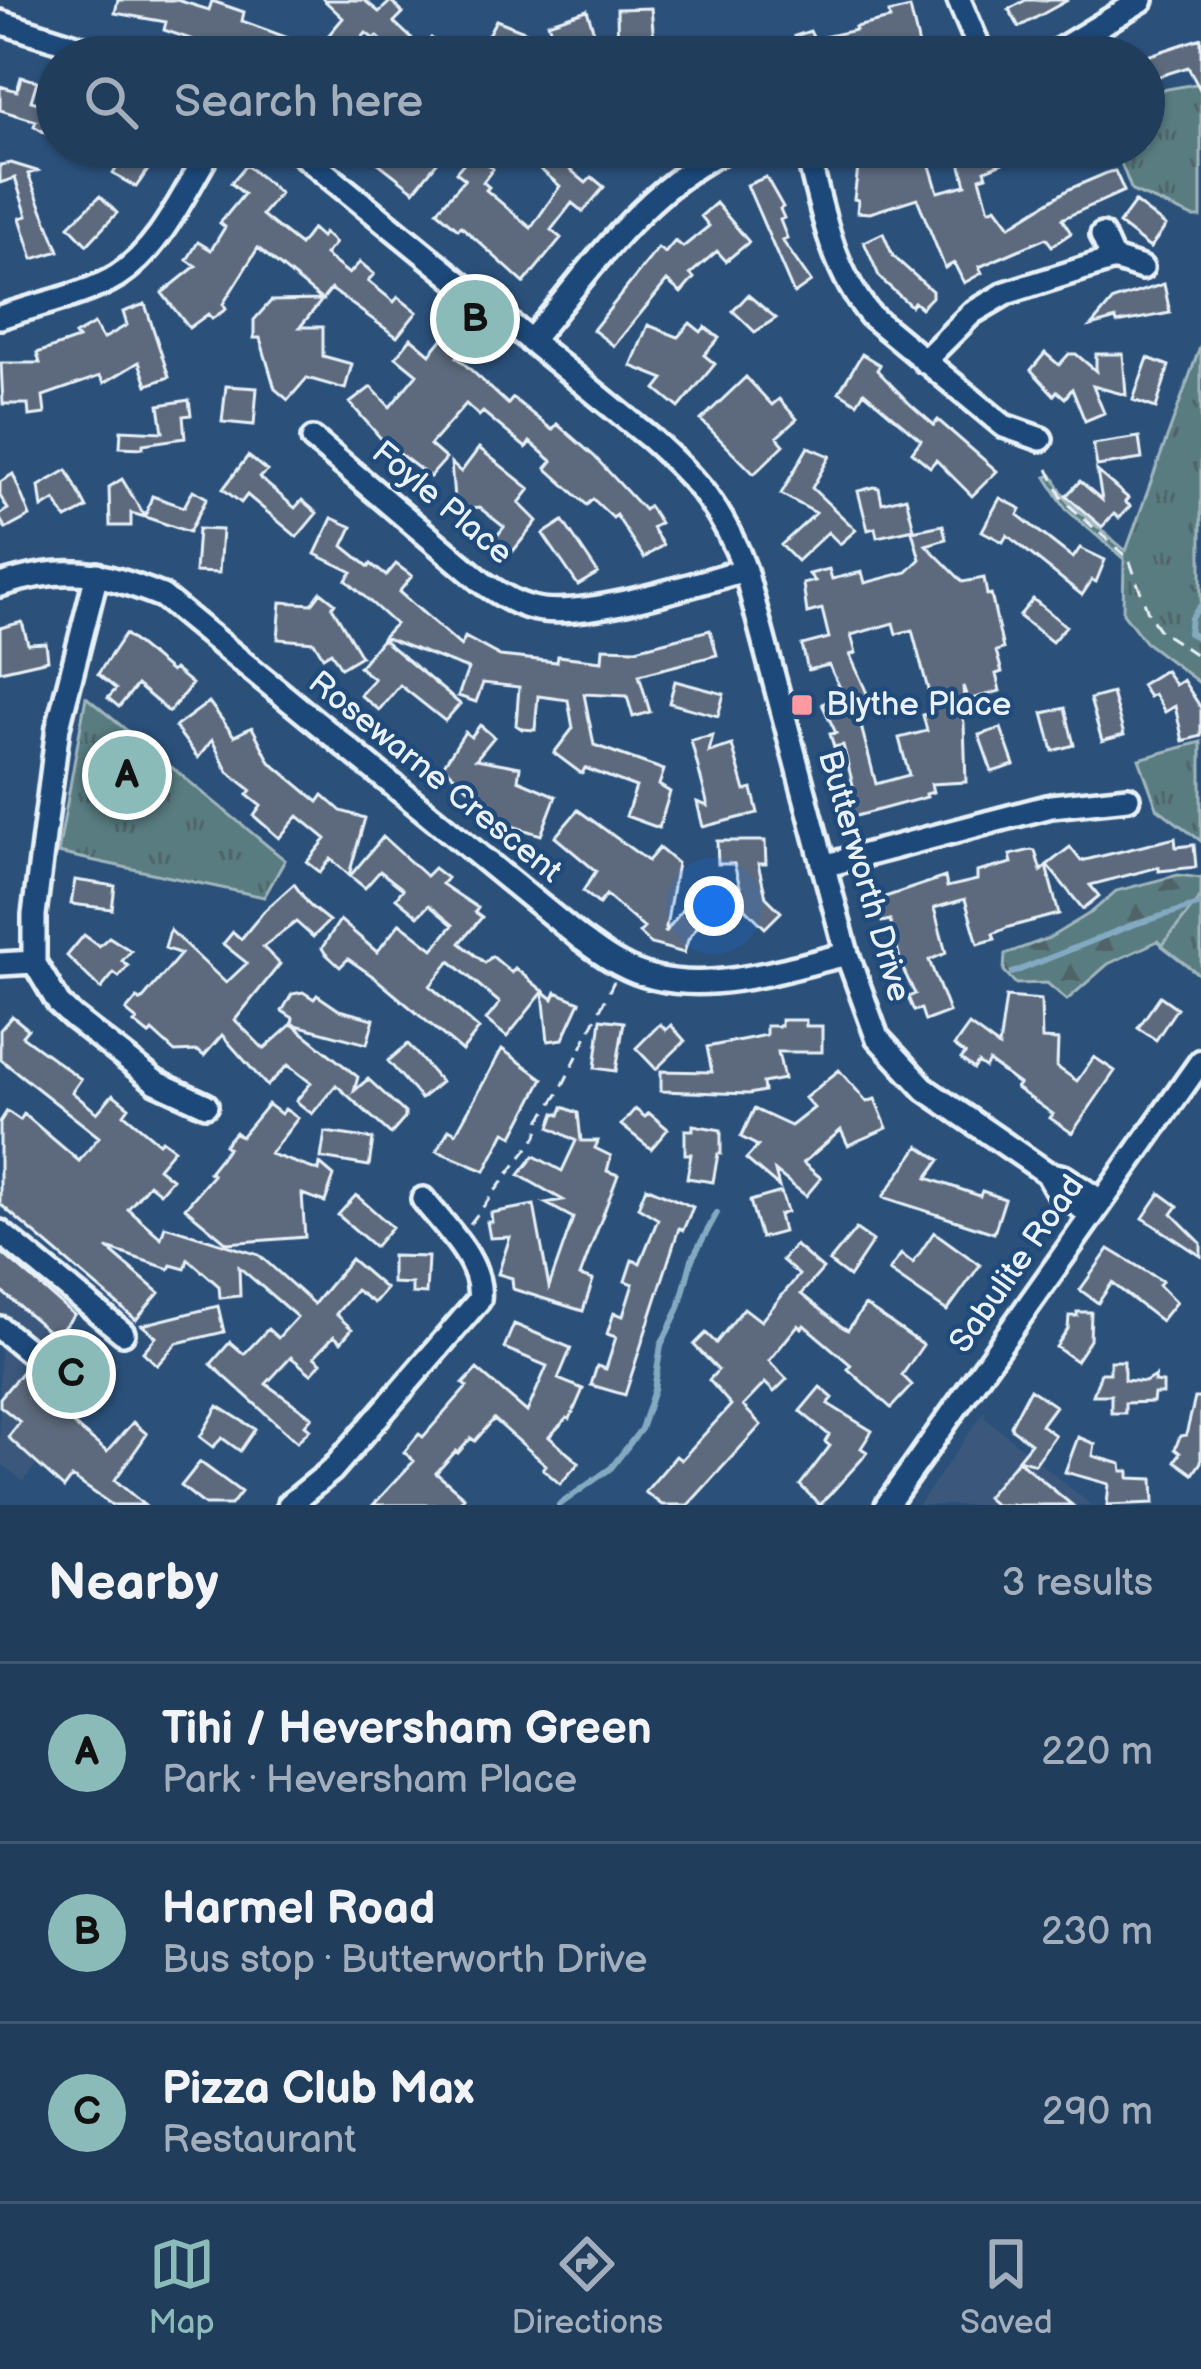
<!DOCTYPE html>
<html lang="en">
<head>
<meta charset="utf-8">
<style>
	:root { --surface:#203d5c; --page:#284462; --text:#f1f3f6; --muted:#a2aebb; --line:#3d5672; --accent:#8bbbb9 }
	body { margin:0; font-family:"Balsamiq Sans",sans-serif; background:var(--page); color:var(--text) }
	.you { position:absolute; left:714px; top:906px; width:42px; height:42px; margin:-30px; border:9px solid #fff; border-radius:50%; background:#1a73e8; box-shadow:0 0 0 18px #1a73e833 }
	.badge { display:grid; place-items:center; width:78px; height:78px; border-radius:50%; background:var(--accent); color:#111; font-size:39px; font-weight:700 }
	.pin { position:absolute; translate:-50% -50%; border:6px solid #fff; box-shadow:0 3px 12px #0006 }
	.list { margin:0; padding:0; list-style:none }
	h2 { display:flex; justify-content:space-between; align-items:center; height:156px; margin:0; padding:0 48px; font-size:51px }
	h2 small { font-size:39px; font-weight:400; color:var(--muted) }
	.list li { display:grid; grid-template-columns:78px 1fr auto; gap:36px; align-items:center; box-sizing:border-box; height:180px; padding:0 48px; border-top:3px solid var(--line) }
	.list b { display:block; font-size:45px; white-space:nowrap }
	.list p { margin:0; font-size:39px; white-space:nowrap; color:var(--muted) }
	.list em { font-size:39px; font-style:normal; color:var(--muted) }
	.icon { flex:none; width:66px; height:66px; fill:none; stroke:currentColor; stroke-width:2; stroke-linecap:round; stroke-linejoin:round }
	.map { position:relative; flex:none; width:1201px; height:1505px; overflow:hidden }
	.search { position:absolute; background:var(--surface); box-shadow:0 3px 9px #0004; left:36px; right:36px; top:36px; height:132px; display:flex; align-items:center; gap:30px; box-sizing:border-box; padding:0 42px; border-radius:66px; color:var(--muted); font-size:45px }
	.sheet { height:696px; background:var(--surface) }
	nav { display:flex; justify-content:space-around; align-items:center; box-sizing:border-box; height:168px; border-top:3px solid var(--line); background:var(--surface); font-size:33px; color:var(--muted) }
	nav a { display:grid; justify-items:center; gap:6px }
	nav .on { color:var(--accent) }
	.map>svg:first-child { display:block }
</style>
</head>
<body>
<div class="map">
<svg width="1201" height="1505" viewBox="0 0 1201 1505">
	<defs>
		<pattern id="forest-firs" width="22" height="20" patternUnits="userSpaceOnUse" patternTransform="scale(3)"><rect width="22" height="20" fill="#587b80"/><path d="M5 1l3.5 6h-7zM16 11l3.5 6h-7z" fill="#506468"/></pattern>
		<pattern id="park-tufts" width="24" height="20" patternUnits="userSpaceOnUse" patternTransform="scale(3)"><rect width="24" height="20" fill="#587b80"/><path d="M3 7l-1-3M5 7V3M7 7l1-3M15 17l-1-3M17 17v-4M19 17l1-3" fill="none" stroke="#506468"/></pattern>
	</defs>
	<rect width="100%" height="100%" fill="#2b517b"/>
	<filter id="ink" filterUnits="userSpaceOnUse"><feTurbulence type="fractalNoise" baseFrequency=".00833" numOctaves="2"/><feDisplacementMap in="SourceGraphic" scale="24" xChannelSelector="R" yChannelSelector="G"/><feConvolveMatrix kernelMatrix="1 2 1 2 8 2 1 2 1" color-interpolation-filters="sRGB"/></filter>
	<g filter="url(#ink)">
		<path fill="#3a597c" d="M0,1272L118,1363L23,1481L0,1462Z
			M986,1409L984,1417L1091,1505H919Z"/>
		<path fill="url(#forest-firs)" stroke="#a0b6bc" stroke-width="3" d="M1178,875L1201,878V976L1158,941L1108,964L1067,1000L1047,983L1016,984L1004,971L1005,954L1049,938L1092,912L1116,891Z"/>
		<path fill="url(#park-tufts)" stroke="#a0b6bc" stroke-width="3" d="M1201,83V217H1193L1132,191L1116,150L1118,147H1144L1145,93Z
			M1201,344V684L1145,642L1123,613L1124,559L1066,509L1046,477L1052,475L1068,502L1126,551Z
			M86,697L285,860L264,897L58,853Z
			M1201,742V841L1157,808L1139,759Z
			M1201,896V976L1162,946Z"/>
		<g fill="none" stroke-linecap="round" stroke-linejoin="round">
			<path stroke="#84aac1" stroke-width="6" d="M1201,605L1191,618L1189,633L1201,639
				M1012,973L1132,925L1201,904
				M559,1505L611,1468L641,1429L654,1390L661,1345L679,1308L692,1259L717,1213"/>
		</g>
		<path fill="#5d6b7d" stroke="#e8f1f8" stroke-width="3" fill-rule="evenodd" d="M118,0H177L209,10L212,1L244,12L242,21L294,40L286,57H243L164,30L166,22L115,13Z
			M324,0H364L379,12L391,1L403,13L394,22L422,48L431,38L451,57H398L377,36L374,39L366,33L346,57H310L343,18Z
			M1026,0H1068L1019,27L1009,9Z
			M651,8L654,40L630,41L636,53L618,57L617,9Z
			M910,8L920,50L892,57H749L748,48L797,41L795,36L810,31L814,39L856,30L855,27L890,19L889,13Z
			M587,10L598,45L573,53L567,37L554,39L548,23Z
			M496,20L527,32L519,47L510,46L504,56L483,44Z
			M1201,38V91L1188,67L1144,81V57Z
			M21,77L37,81L31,101L57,108V133L51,131L50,136L34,126L36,121L0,110V86L17,91Z
			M129,147H164L136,187L113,174Z
			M358,147H435L444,154L414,191Z
			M514,147H550L563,158L560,161L586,183L592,177L604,187L583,212L572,203L551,230L561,238L524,283L461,226L458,229L437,211L465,179L456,172L473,152L493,169L483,182L489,187L486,190L531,228L560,186Z
			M956,147H1042L985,170L987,176L980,178L989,210L996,207L1010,226L1069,189L1109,172L1115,171L1124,191L1062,219L1071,233L1052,246L1046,238L979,267L982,273L964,283L954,263L945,268L917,198L870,213L857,212L858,200L854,199L859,160L899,164L927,156L938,192L966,185Z
			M11,163L37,171L28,174L59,251L33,259L20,218L27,216L15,178L0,183V165Z
			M246,165L280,193L262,215L300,245L312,229L321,237L324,233L335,243L325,255L349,274L360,262L374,274L368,281L394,302L398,297L417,312L397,337L331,289L300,327H323V356L352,364L345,389L307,378L288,400L275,389L260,338H254V320L271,301L322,300L258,248L223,304L226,309L212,319L208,314L189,328L162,293L196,266L187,260L198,242L211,250L225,227L220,223L244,194L231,183Z
			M766,177L783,207L780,209L784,218L780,220L787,238L782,240L811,282L794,294L747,185Z
			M100,196L117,213L87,245L69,226Z
			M1135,202L1166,226L1150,248L1119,224Z
			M716,203L749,242L726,261L717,251L690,274L694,278L681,293L667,281L614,346L593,330L658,248L665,253L675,241L683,247L709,226L701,216Z
			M883,233L893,256L932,291V297L921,308L914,302L911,306L880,278L864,242Z
			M1164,284L1170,313L1117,323L1116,319L1091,326L1113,300Z
			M748,295L776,318L755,332L733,311Z
			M145,304L169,377L147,385L139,362L104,383L100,376L43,396L45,414L29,416L28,404H3L1,363H40L37,353L78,339L75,335L94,324L103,339L127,325L123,312Z
			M690,323L701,332L705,327L719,338L704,355L715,364L679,408L656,389L664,379L631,366L648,325L678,337Z
			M447,333L465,347L457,357L508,404L513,398L552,430L557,424L594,456L644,510L649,506L660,523L652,528L663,545L644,558L616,515L613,518L593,499L587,505L546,468L552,461L530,442L526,448L483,412L479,416L466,404L430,445L446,459L430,477L384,442L350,403L371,387L390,407L417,374L396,357L411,338L430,354Z
			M1045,353L1059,365L1069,354H1076L1096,371V354H1123L1126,395L1093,386L1104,413L1085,421L1072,389L1065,398L1057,391L1054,395L1031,370Z
			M862,354L880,365L877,370L911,405L934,425L938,420L997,471L972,496L936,460L930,467L912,452L921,440L864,392L857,403L839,392Z
			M1148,358L1169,366L1156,408L1133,400Z
			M746,377L772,405L779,399L797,419L777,437L784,445L754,474L701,420Z
			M226,386L257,388L254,425L222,422Z
			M189,400L191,415L183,416L185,438L143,444V448L120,447L121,430L163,432L159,405Z
			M1139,437L1142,459L1097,466L1093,444Z
			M808,447L830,456L812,488L856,530L840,544L828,532L797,561L781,545L816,513L781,494Z
			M479,448L530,489L519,503L537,521L510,555L493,541L504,527L480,508L455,510L451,463L461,472Z
			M248,456L267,471L260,478L295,508L302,500L317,513L297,537L247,495L241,503L223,489Z
			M67,470L87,508L66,519L55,500L42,508L39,486Z
			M1097,471L1128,498L1125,502L1130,506L1119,518L1114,514L1102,527L1066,496L1080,481L1102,500Z
			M13,474L30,516L6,529L0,519V514L8,509L0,496V482Z
			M122,479L145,517L131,513V526H110L109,487Z
			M874,487L879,488L882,503L906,497L914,529L877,537L875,528L868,530L858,491Z
			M193,490L207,498L189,532L145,517L152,496L184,507Z
			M1000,498L1021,509L1018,515L1073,558L1080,548L1105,560L1096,582L1092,580L1082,595L1007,535L1003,542L982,531Z
			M332,518L352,527L343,546L369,567L371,564L386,576L396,564L412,576L399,592L461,646L465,637L500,656L557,662L558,656L602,661L603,648L636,649L710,630L717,655L639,675L650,712L633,717L627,696L584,694L594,745L664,770L659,785L670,792L659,828L626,816L636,787L585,768L582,774L554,753L573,728L568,700L538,696L535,730L522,729L516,725L519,687L483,683L476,702L458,696L468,669L383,637L395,624L346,580L352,572L315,554Z
			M563,521L598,573L578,585L543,534Z
			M943,525L946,539L926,545L963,582L984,578L987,595L991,594L1003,649L996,651L1002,672L996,674L1000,691L968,700L963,686L964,701L959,702L964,723L966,782L931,784L933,792L926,794L927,797L853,817L846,791L854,789L843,745L834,747L830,734L836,733L822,704L843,694L829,665L808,670L802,645L829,638L822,609L807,613L803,584L815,581L809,574L829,569L832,579L862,572L865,583L907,572L920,559L912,531ZM893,623L896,634L912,630L934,712L923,715L927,731L899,738L909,775L876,784L858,714L873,707L850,655L856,653L851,635Z
			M198,529L222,530L219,573L195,572Z
			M321,592L335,603L332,607L361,656L341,668L331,652L323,657L314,642L278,639L281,602L312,604Z
			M1033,599L1066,626L1052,642L1019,616Z
			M22,622L28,644L46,643L48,660L0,671V628Z
			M125,634L171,672L174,669L192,684L169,712L137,685L119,707L108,698L116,689L98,674Z
			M382,639L460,704L445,721L400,685L379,710L360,695L374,679L359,667Z
			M1165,670L1175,685L1183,680L1201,708V736L1183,741L1175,706L1165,712L1154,694L1149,697L1141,685Z
			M675,681L724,694L718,716L669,703Z
			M1112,693L1124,735L1102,741L1090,699Z
			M209,702L234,736L252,727L270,762L318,802L323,795L341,811L365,818L349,875L331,859L320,872L307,862L326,839L298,816L279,838L254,816L261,806L247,795L251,790L228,772L212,740L198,758L175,727Z
			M1065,708L1074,745L1053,751L1043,713Z
			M480,725L494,737L476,759L520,767L518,780L556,796L541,835L512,826L443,766L465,732L471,737Z
			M1001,728L1014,765L992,772L979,735Z
			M713,735L709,752L732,745L745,791L752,789L758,813L703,827L697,802L708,806L691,740Z
			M578,810L648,861L659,848L677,863L665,933L696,891L713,904L688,940L684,953L651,944L639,933L644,928L606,895L599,904L583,891L596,871L555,837Z
			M383,837L426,876L434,868L447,878L442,884L478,908L475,912L482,917L460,943L485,963L492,956L512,973L515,968L553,999L556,992L580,1002L563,1039L548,1041L543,992L507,1037L486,1020L500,1003L450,961L430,986L479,1029L462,1051L374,977L348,959L340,967L325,953L322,948L340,920L377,952L400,923L433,949L453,925L429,905L418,916L396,898L403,889L380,871L365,888L350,876Z
			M1175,838L1176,847L1194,845L1196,867L1159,871V867L1090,885L1099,896L1083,909L1047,865L1070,847L1081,861Z
			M717,841H765L766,864H758L766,897L781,912L765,928L746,909L734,864H718Z
			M1031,850L1035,851L1041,871L1046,866L1059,914L1009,927L993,934L995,939L978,944L965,899L934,908L946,953L929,960L949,1012L925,1021L921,1009L914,1011L908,997L915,994L902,967L890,920L882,922L876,900L945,877L947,887L977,880V872L1012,863L1010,855Z
			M75,880L115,886L112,909L71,904Z
			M294,884L310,906L329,921L313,937L296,922L263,947L280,964L235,1020L264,1049L292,1024L358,1077L354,1091L368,1079L405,1113V1118L391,1134L336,1085L312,1114L296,1101L311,1083L288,1065L267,1086L222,1035L204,1056L198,1051L175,1052L152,1031L149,1035L134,1023L137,1020L126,1011L137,998L141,1001L181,954L165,948L170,930L226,983L247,963L223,944L233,932L241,939L264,911Z
			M84,935L99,946L109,937L131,951L122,961L128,966L119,977L114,973L101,989L67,956Z
			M303,992L314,999L317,995L339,1010L374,1019L367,1044L292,1024L293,1018L282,1011L292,994Z
			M1160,996L1177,1008L1156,1040L1138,1028Z
			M1006,997L1041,1000L1042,1039L1058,1040L1057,1067L1077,1081L1094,1057L1115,1071L1072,1133L1050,1118L1053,1114L1016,1088L1019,1084L989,1062L985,1068L978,1063L974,1069L961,1059L965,1054L954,1046L969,1025L999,1047Z
			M12,1016L28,1029L22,1036L81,1079L72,1092L97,1113L113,1094L129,1107L124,1114L159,1143L162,1140L174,1149L158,1168L172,1179L160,1193L149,1184L128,1209L161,1238L165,1226L259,1255L314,1304L351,1259L386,1289L374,1303L356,1290L336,1314L352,1329L341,1342L334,1336L314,1357L321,1363L311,1374L291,1357L266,1384L312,1417L305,1425L310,1429L297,1442L211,1364L230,1342L244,1354L268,1329L278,1338L297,1317L239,1267L240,1296L220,1298L219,1286L188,1259L185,1269L171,1265L169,1269L107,1248L159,1293L136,1320L0,1204V1122L7,1111L20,1120L24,1114L79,1161L99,1137L0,1059V1030Z
			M601,1019L624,1022L616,1071L595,1068Z
			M781,1020H806V1026H822V1052H778L784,1079L763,1083L764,1091L749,1094L661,1091V1071L712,1072L707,1047L766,1035V1026H781Z
			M660,1024L666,1030L671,1025L685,1041L656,1069L636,1048Z
			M408,1044L441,1082L421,1099L388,1061Z
			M502,1049L543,1079L513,1136L505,1132L485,1171L437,1151L449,1129L456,1133Z
			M839,1070L867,1102L875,1099L887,1128L848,1145L841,1130L803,1163L821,1178L806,1196L775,1171L779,1187L746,1159L758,1146L741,1137L754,1109L791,1126L814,1108L805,1098Z
			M268,1104L281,1114L285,1109L298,1118L270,1154L319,1171L320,1164L334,1176L325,1202L302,1194L305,1237L227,1243L185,1208L213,1175L209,1172L228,1148L224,1145L235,1132L241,1137Z
			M563,1107L578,1113L581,1141H598L595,1148L611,1156L607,1171L618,1175L580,1276L593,1280L583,1311L513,1289L512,1278L498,1274L510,1237L490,1238L487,1222H492L491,1213L534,1205L549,1287L573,1218L545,1203L563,1200L519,1175L534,1156L562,1171L576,1141L550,1127L555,1113L560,1115Z
			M635,1109L645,1117L649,1113L668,1129L651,1149L621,1125Z
			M693,1125L721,1130V1154H718L713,1182L687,1178L691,1154H685V1130H693Z
			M325,1132L373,1139L369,1166L321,1158Z
			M919,1146L940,1160L927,1178L980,1196L982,1191L1005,1199L994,1233L883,1197Z
			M646,1187L693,1207L683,1230L679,1228L625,1395L591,1385L597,1366L606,1369L616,1337L607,1334L614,1313L623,1316L633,1284L625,1281L632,1260L640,1263L658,1219L638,1207Z
			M781,1192L787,1212L779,1215L783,1232L761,1238L750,1201Z
			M1160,1193L1178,1206L1172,1214L1201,1243V1256L1143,1218Z
			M356,1195L392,1227L375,1247L338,1215Z
			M856,1229L873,1241L849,1277L829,1262Z
			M934,1232L980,1265L947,1311L889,1271L901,1254L913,1263Z
			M795,1245L823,1269L801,1294L841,1326L848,1330L865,1305L923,1345L902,1375L912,1385L891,1408L848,1369L851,1365L804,1325L802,1328L798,1325L769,1361L787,1379L774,1392L765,1383L743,1406L761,1425L688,1505H662L645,1492L676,1456L681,1460L731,1405L709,1380L718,1370L694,1345L706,1333L716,1343L744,1308L761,1321L799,1275L782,1260Z
			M1109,1249L1162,1281L1159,1285L1176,1302L1161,1321L1112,1283L1098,1303L1080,1290Z
			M0,1251L74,1315L55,1337L0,1290Z
			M392,1256L428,1257L426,1294L412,1293V1284L392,1283Z
			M218,1306L224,1332L177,1343L157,1365L143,1352L156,1337L142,1325Z
			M1077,1312H1091L1090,1340L1076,1361L1056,1347L1068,1329L1069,1316H1077Z
			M514,1324L571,1348L558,1379L583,1389L570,1419L567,1418L549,1437L579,1463L560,1484L543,1469L546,1465L494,1419L475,1441L471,1438L458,1453L456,1451L436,1473L464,1497L457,1505H373L414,1461L404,1452L419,1434L423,1437L467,1387L463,1384L477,1369L527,1412L547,1366L504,1348Z
			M89,1343L110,1361L62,1415L107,1452L133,1422L147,1434L115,1480L144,1505H112L72,1477L64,1488L8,1437L20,1422L0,1406V1398L25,1368L50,1387Z
			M1110,1361H1124V1380L1145,1382L1155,1376L1154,1382L1163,1383V1394H1154L1153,1402L1125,1403V1413H1111V1395H1093L1101,1373H1110Z
			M820,1387L833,1398L828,1404L872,1431L861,1448L867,1452L862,1459L820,1505L800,1485L830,1446L825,1442L829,1435L800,1411Z
			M1030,1389L1055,1406L1041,1425L1055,1435L1035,1464L1018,1459L1031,1443L1012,1429L1011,1425Z
			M1195,1398H1201V1462L1193,1474L1175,1461L1180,1453L1175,1449L1180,1436L1186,1435Z
			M218,1406L255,1429L240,1451L222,1438L213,1447L200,1437Z
			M1078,1437L1095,1444L1093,1456L1121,1464L1122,1471H1129V1478L1153,1479L1154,1503L1107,1505L1109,1484L1065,1472Z
			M1018,1460L1026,1467L1072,1505H995L986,1497Z
			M200,1462L241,1492L231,1505H205L181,1486Z"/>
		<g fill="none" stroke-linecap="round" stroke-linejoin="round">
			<defs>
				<path id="minor" d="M959,0L983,57
					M0,22L111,57
					M1048,57L1142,0
					M293,147L649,437C696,479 723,509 745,570L847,954L877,1037L926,1090L1047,1173L1064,1177L1101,1201
					M806,147C821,205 831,269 871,316L1004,426L1041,439
					M1102,235L1113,260
					M0,317C35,305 87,295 117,276C161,248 185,190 212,147
					M530,341C590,271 645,186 732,147
					M924,361L972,313L1006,293L1114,259L1142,268
					M313,439L483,583C501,595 519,607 542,610C597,616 690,585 745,570
					M97,574L58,727L34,915V962L59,1004L73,1017L156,1082L206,1105
					M0,585C65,564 100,571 162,596L580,938C593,947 605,957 619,964C689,1003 775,971 847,954
					M823,866L1051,806L1128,798
					M0,964L34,962
					M1047,1173L1056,1189L1091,1215
					M0,1232L123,1333
					M0,1328L44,1364
					M289,1505L332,1470L479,1300C484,1263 445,1227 423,1199
					M887,1505L1201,1061"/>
			</defs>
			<use href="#minor" stroke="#e8f1f8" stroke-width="30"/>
			<path stroke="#e8f1f8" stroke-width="3" stroke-dasharray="12 9" stroke-linecap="butt" d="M1048,469L1063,500L1129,559L1149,615L1160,631L1201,658
				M470,1224L537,1136L541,1119L559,1093L614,981"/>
			<use href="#minor" stroke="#1f4a7a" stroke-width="21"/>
		</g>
	</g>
	<rect fill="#ff9aa2" stroke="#1f4a7a" stroke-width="4.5" x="790" y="693" width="24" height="24" rx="6"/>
	<g text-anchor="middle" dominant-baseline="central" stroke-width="9" stroke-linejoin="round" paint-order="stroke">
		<g font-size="33" fill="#e8f1f8" stroke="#1f4a7a">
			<text transform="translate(442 503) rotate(40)">Foyle Place</text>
			<text transform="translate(435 777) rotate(39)">Rosewarne Crescent</text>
			<text transform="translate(864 876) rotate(74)">Butterworth Drive</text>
			<text transform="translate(1017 1264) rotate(-55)">Sabulite Road</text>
		</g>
		<g font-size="33" fill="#e8f1f8" stroke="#1f4a7a" text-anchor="start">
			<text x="826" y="705">Blythe Place</text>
		</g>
	</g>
</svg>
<div class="you"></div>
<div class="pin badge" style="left:127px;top:775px">A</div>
<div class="pin badge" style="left:475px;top:319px">B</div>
<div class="pin badge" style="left:71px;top:1374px">C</div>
<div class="search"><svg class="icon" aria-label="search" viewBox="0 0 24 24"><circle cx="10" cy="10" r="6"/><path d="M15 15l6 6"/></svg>Search here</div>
</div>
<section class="sheet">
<h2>Nearby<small>3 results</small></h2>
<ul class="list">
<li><span class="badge">A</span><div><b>Tihi / Heversham Green</b><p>Park · Heversham Place</p></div><em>220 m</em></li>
<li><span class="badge">B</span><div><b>Harmel Road</b><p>Bus stop · Butterworth Drive</p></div><em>230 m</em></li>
<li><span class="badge">C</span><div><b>Pizza Club Max</b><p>Restaurant</p></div><em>290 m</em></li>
</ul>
</section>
<nav>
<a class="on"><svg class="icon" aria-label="map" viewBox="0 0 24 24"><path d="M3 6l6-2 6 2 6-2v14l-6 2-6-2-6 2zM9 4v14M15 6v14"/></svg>Map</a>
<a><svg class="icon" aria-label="directions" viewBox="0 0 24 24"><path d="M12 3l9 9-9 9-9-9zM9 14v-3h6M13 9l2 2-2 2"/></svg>Directions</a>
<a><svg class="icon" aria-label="saved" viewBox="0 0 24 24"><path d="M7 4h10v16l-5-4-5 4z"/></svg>Saved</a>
</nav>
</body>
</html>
